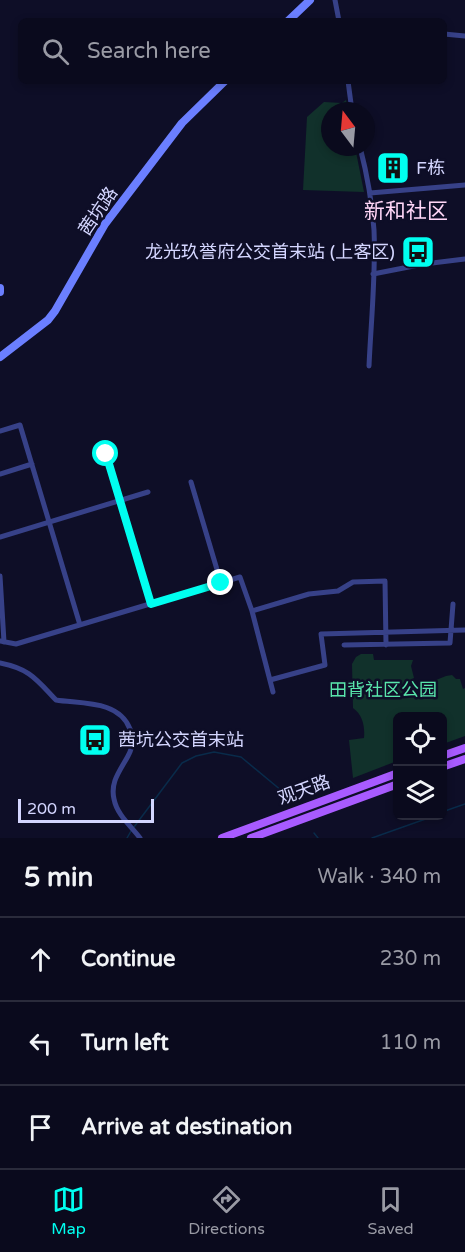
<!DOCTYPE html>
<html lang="en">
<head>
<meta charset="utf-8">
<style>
	:root { --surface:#0a0a1d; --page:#131326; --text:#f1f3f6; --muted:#999aa4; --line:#2a2b3b; --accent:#00fff0 }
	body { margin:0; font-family:"Varela Round","Noto Sans SC",sans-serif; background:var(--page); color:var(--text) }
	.controls { position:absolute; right:18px; bottom:18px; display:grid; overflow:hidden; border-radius:9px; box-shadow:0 3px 9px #0003 }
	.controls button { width:54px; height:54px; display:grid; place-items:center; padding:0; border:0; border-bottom:2px solid var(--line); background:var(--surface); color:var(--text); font:30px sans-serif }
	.compass { position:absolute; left:321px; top:102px; width:54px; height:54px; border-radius:50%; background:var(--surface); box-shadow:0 3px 9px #0003; rotate:344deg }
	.scale { position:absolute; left:18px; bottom:15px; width:136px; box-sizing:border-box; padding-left:6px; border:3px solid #d4d6ff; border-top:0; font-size:16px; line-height:21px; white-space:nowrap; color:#d4d6ff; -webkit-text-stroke:4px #0e0e27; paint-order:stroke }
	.stop { position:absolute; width:18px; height:18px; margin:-14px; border:4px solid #00fff0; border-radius:50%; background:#fff }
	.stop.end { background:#00fff0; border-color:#fff; box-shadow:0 2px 6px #0008 }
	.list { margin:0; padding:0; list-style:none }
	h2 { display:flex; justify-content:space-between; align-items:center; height:78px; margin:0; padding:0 24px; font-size:26px }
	h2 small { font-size:20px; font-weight:400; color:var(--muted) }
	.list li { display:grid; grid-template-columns:39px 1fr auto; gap:18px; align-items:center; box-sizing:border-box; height:84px; padding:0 24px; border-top:2px solid var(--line) }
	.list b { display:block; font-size:22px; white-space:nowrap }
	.list em { font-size:20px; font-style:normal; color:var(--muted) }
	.icon { flex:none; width:33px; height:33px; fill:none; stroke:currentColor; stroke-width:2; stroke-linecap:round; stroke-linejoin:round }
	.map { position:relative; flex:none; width:465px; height:838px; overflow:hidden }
	.search { position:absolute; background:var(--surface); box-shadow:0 3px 9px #0003; left:18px; right:18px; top:18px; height:66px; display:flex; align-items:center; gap:15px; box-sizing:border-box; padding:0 21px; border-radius:9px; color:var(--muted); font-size:22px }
	.sheet { height:330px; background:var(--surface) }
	nav { display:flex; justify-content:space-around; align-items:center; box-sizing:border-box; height:84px; border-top:2px solid var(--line); background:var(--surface); font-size:16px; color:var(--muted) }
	nav a { display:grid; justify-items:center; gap:3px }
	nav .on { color:var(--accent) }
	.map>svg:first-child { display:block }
</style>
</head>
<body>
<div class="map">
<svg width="465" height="838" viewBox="0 0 465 838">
	<rect width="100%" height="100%" fill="#0e0e27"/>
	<path fill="#11312b" d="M346,100L348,111H330V147H355L364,192L303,190L307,117L324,102L342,103Z
		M361,654H373L374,660H413L411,666L414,678L411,680L416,688L446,676L452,675L456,679H460L463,689L465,688V736L443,744L442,716H398L397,761L353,778L349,740L364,738C365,727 363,715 353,708L352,664L356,657Z"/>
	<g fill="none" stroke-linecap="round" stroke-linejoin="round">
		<path stroke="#092b4a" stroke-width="1.5" d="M442,812L465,804
			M134,827L182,763L196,756L214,752L241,757L288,796
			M314,833L318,838
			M127,838L131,831
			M372,838L434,816"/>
		<path stroke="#374188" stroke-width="5" d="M335,0L339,21
			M444,34L465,36
			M348,81L352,111
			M360,147C367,174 372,202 374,230C376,275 371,321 369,366
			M370,193L465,185
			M373,274L424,264L465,259
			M0,431L20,425L80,625
			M106,455L151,604
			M0,474L32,464
			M191,482L221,583
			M0,537L148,492
			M0,576L4,642
			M252,611L309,594L338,591L353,582L385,581L386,645
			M0,641L16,644L240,577L252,611L273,692
			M344,645L450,643L453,604
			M0,663C30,669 36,679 56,700C81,704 119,700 130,729C134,739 133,747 128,756C120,771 110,782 114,799C117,815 131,826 140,838
			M270,680L325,665L321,634L465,630"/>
		<path stroke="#6b7fff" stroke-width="8" d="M288,21L310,0
			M0,288V292
			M0,357L48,320L55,311L105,224L182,123L225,81"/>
		<path stroke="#a85bff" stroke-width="8" d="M442,756L465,748
			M442,767L465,759
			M222,838L398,773
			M251,838L398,784"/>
	</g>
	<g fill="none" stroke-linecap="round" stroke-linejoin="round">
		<path stroke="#00fff0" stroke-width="8" d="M106,454L151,604L221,583"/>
	</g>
	<defs>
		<symbol id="building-square" viewBox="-11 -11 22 22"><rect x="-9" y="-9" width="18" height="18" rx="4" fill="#00fff0" stroke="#0e0e27"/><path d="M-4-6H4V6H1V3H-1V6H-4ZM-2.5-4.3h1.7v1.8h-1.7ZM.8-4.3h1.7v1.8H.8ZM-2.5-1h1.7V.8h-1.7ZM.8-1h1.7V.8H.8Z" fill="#111"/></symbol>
		<symbol id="bus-square" viewBox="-11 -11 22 22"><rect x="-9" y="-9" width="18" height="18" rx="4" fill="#00fff0" stroke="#0e0e27"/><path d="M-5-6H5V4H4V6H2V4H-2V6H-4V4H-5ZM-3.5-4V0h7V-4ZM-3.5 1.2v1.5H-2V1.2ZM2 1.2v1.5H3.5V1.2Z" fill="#111"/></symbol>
	</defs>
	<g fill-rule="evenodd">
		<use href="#building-square" x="374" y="149" width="38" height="38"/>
		<use href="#bus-square" x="399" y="233" width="38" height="38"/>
		<use href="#bus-square" x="76" y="721" width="38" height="38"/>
	</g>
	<g text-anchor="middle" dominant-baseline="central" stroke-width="5" stroke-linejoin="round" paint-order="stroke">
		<g font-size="18" fill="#d4d6ff" stroke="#0e0e27" text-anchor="start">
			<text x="416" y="168">F栋</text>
			<text x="395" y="252" text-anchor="end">龙光玖誉府公交首末站 (上客区)</text>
			<text x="118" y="740">茜坑公交首末站</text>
		</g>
		<g font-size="18" fill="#d4d6ff" stroke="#0e0e27">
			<text transform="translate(98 211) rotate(-56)">茜坑路</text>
			<text transform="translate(304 790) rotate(-20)">观天路</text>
		</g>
		<g font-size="18" fill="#59e6ac" stroke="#0e0e27">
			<text x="383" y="690">田背社区公园</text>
		</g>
		<g font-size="21" fill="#ffd6f7" stroke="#0e0e27">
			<text x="406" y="211">新和社区</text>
		</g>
	</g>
</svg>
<div class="controls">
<button><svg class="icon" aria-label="locate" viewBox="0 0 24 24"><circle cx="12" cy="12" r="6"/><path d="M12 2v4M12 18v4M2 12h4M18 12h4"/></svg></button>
<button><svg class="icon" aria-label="layers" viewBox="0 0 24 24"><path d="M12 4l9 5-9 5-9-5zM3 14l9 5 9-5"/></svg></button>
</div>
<svg class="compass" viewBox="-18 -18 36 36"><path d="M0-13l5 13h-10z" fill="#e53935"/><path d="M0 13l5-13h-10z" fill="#999aa4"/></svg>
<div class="scale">200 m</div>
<div class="stop" style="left:106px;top:454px"></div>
<div class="stop end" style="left:221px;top:583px"></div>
<div class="search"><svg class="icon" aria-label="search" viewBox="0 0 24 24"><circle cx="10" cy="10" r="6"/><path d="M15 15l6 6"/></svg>Search here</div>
</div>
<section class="sheet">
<h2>5 min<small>Walk · 340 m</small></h2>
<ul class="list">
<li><svg class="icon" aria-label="ahead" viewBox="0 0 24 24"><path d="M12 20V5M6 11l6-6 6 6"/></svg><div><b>Continue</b></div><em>230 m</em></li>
<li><svg class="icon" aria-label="left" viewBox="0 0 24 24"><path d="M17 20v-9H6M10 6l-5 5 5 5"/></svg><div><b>Turn left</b></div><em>110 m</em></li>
<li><svg class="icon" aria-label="arrive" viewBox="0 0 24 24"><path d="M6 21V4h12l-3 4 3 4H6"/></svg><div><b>Arrive at destination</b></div></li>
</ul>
</section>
<nav>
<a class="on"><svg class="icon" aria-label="map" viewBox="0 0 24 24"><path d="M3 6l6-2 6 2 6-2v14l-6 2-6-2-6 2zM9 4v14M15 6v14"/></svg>Map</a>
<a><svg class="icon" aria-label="directions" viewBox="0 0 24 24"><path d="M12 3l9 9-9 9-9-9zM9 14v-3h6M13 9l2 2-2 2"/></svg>Directions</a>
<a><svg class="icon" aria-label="saved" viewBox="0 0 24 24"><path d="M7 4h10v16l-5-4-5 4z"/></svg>Saved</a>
</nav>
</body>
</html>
